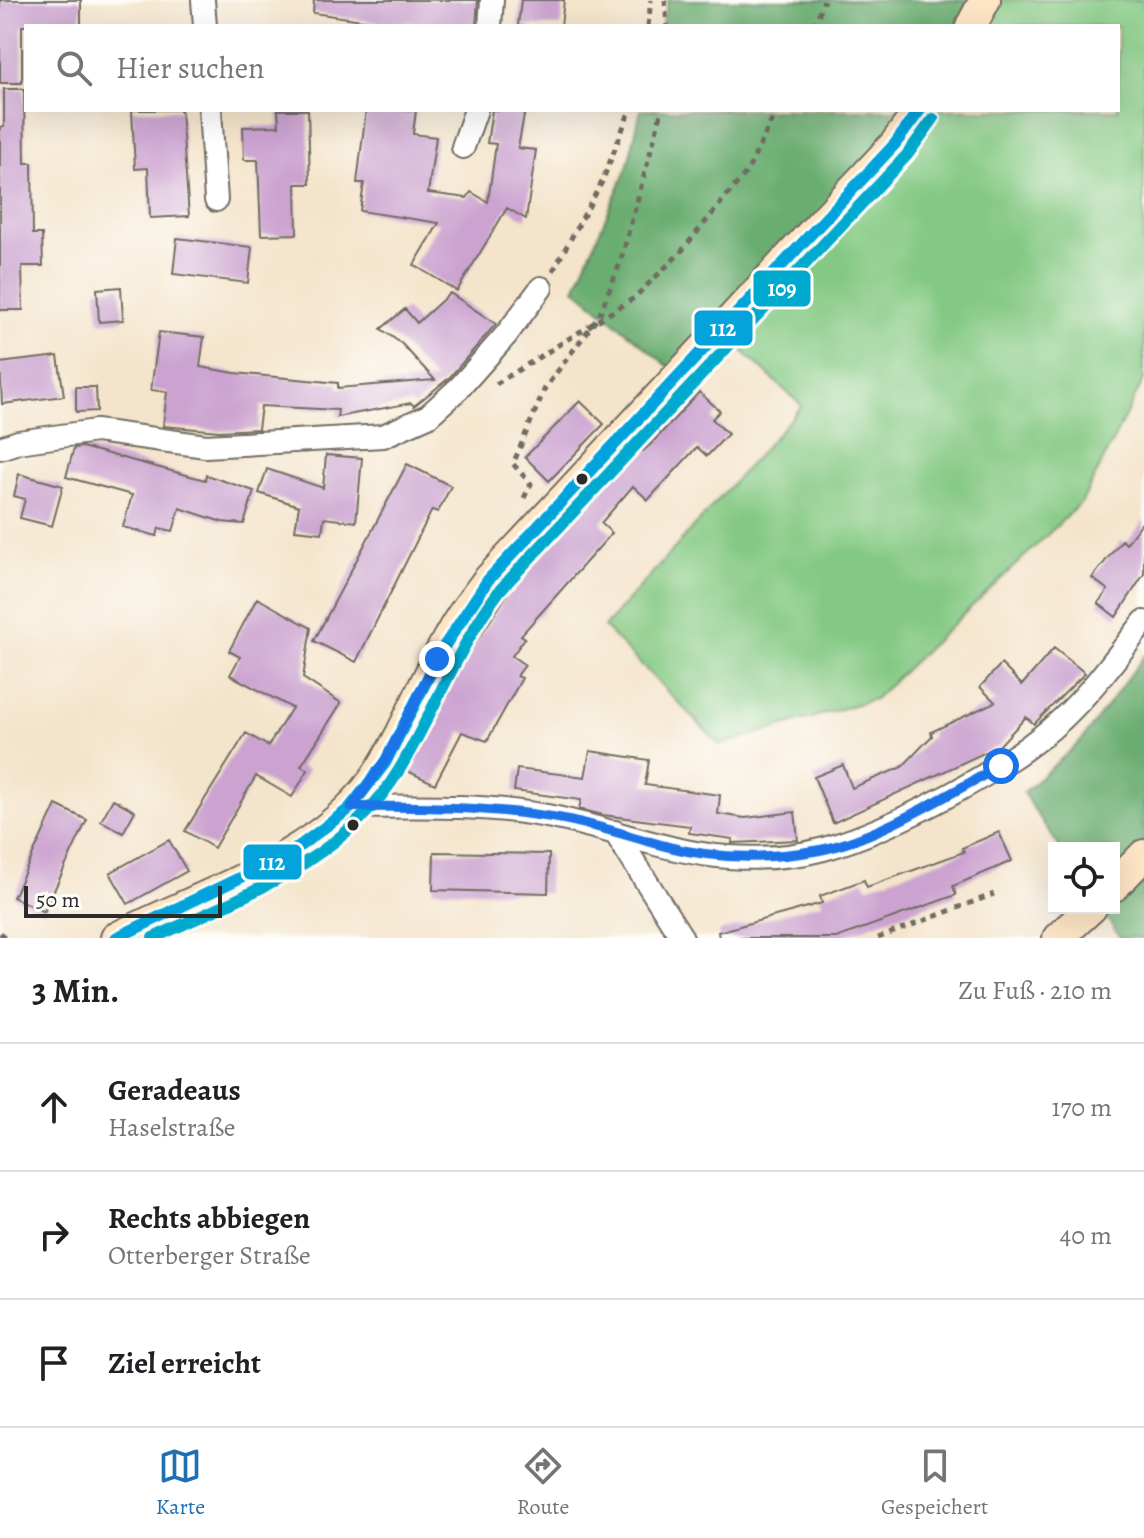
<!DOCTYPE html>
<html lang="de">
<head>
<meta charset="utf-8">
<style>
	:root { --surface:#fff; --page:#f6f6f6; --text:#202124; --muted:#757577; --line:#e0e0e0; --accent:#1f6fb2 }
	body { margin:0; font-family:Alegreya,serif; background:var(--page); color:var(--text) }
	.controls { position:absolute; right:24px; bottom:24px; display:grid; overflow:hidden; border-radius:0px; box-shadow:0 8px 32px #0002 }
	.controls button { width:72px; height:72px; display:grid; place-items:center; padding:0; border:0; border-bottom:2px solid var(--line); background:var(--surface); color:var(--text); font:40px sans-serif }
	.scale { position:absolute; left:24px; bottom:20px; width:198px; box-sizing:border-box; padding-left:8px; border:4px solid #2b2b2b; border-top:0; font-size:22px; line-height:28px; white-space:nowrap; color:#2b2b2b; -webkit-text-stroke:6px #fdfcf7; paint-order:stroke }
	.stop { position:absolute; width:24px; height:24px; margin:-18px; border:6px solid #1a73e8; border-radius:50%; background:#fff }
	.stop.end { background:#1a73e8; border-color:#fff; box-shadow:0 2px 8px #0008 }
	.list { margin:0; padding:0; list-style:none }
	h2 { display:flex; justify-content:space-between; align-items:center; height:104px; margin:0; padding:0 32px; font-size:34px }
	h2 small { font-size:26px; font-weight:400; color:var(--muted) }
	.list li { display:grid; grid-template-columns:52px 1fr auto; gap:24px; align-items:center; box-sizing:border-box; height:128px; padding:0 32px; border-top:2px solid var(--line) }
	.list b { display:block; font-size:30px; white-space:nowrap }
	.list p { margin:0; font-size:26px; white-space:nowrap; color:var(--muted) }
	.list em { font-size:26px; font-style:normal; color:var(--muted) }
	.icon { flex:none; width:44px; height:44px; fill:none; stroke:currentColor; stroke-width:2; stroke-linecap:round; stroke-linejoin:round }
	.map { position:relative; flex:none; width:1144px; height:938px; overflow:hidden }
	.search { position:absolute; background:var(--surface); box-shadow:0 8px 32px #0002; left:24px; right:24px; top:24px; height:88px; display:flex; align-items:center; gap:20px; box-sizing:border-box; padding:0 28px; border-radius:0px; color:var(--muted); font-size:30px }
	.sheet { height:488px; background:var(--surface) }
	nav { display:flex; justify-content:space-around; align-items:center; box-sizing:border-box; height:112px; border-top:2px solid var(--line); background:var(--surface); font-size:22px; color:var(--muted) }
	nav a { display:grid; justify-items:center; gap:4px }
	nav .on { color:var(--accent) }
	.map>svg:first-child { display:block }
</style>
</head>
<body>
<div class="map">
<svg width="1144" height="938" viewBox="0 0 1144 938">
	<rect width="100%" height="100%" fill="#fdfcf7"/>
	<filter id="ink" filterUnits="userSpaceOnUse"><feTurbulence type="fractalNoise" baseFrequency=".0125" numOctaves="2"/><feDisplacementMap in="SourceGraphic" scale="16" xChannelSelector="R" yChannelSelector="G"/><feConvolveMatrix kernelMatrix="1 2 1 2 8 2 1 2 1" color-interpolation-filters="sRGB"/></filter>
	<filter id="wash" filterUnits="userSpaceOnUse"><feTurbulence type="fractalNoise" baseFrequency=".006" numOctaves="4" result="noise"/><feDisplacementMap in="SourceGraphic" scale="32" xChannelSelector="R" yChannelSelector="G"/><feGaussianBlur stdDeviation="1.8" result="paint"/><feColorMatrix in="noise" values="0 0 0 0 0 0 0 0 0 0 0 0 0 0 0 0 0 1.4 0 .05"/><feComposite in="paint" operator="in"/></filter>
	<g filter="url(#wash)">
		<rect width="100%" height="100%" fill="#f4e4cb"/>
		<path fill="#84c983" stroke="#587a57" stroke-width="2" d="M985,0H1144V379L1082,502L874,699L720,745L604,627L802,406L722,332L920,110H1118V26H971Z"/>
		<path fill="#6bad71" stroke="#4b6c4e" stroke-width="2" d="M668,0H985L971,26H662Z
			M641,110H920L680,376L575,289L627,168Z
			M1144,656V938H1120L1100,908H1114V848H1060L1023,793L1081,741Z"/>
		<g id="blocks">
			<path fill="#cba2d0" d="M0,0H81V26H22V83H0Z
				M314,0H478L476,26L397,21V25L313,13Z
				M521,0H564L561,26H518Z
				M4,89H24L25,163H32L33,234H42L43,266H22L23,310H0V127L4,126Z
				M132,110H181L189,216L150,218L148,168L135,169Z
				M278,110H308L310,184H296L297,234L261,235L258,160H244L243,127L279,126Z
				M366,110H416L413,134L436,137L428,193L467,198L471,192L488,202L496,144L487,143L492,110H525L518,148L536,150L526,219L507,208L457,291L414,265L439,223L360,211L364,183H357Z
				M177,238L252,247L248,283L173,274Z
				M121,287L123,320L99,322L97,289Z
				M450,293L496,324L449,378L414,406L411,403L337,417L338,410L261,406L258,429L219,431L163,426L167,392L151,390L159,332L204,337L200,367L235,373L338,383V388L435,380L402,344L381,329L405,309L417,323Z
				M58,356L64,396L2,404L0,363Z
				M76,387H96L97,411L76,412Z
				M699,392L720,411L712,419L728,434L707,456L697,447L648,500L633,486L601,523L612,533L521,635L525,638L512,656L525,665L517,676L522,678L487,741L462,732L435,784L405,770L467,656L511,589L640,448L643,451L652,443Z
				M580,401L604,424L549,481L525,457Z
				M82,447L205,480L206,475L254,491L244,524L222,522L180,508L173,531L159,528L157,536L123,527L132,495L66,477L74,448Z
				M326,455L362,458L356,522L324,518L322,533L295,530L299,506L259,493L267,469L323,488Z
				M407,464L451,486L438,512L432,510L356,662L314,641Z
				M19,474L63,486L52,526L20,518L25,499L14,496Z
				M1144,520V574L1116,617L1098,603L1108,590L1092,578L1122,540L1126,544Z
				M257,598L311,628L303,678L341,703L301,766L308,770L292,797L256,776L214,848L185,831L246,733L268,746L292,708L230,675L240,657L229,651Z
				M1054,648L1085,673L1034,724L1026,717L999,746L833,823L814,777L843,765L852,788L902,767L932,736L931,732L995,702L980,687L1001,664L1022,685Z
				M590,751L649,760L645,785L720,795L718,814L745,818L795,812L798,840L732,843L733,839L689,833L690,826L603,815L579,809L581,800L514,791L517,769L585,777Z
				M113,799L135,811L123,833L101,821Z
				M56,805L87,820L44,912L13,897Z
				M999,832L1012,861L953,886L956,895L836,938H719L718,932L822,903L820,896L864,880L867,887L964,852L962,848Z
				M169,840L187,871L128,904L110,873Z
				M434,852L549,854L548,893L433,890Z"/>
		</g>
	</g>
	<g filter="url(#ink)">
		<use href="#blocks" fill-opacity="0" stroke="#716c63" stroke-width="2"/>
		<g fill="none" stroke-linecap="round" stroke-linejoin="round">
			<defs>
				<path id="street" d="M203,0L205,26
					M490,26L492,0
					M210,110L216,200
					M463,147L476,110
					M0,448L18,442L96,431L206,446L383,436L428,416L459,388L506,335L541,288
					M352,807C419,806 491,804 557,818C614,830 670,853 728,857C759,859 795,857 824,849C894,829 1010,768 1062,719C1093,690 1118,655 1144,622
					M615,832L682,938"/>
				<path id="secondary" d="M971,26L985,0
					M1114,886L1144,855
					M116,938C200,895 317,860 373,781C406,735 424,678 453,630C463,612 476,596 488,580L895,144L920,110
					M1058,938L1091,908"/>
			</defs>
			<use href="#street" stroke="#716c63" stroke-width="26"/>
			<use href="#secondary" stroke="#716c63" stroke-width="34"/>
			<path stroke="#716c63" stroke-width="5" stroke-dasharray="6 6" stroke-linecap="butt" d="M665,0L667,26
				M648,26L651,0
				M814,26L824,0
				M553,271L602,182L630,110
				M496,384L634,298L680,253L748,170L777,110
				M524,498L531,484L513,464L545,388L599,316L620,263L662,110
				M0,933L5,938
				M878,938L994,894"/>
			<use href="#street" stroke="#fff" stroke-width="22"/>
			<use href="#secondary" stroke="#fde5c5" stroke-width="30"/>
			<defs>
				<path id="bus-1" d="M116,938L289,854L349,809L385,763L443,648L488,580L895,144L920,110"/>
				<path id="bus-2" d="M153,938C243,896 345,860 399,770C435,710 458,646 500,590L907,155L933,119"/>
			</defs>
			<use href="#bus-1" stroke="#fdfcf7" stroke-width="18"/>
			<use href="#bus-2" stroke="#fdfcf7" stroke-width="18"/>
			<use href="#bus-1" stroke="#04a3dc" stroke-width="12"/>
			<use href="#bus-2" stroke="#00a9ce" stroke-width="12"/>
		</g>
	</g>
	<g fill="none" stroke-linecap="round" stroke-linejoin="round" filter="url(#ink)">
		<path stroke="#1a73e8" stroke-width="10" d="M437,659L387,758L352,807C419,806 486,807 552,817C592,823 631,837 669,847C719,860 770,859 820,850C877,839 949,793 1001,766"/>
	</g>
	<g fill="#2b2b2b" stroke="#fdfcf7" stroke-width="3">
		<circle cx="582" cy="479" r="7"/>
		<circle cx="353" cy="825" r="7"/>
	</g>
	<g stroke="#fdfcf7" stroke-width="3">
		<rect x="752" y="269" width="60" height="39" rx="8" fill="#00a9ce"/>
		<rect x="693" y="309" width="61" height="38" rx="8" fill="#04a3dc"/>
		<rect x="242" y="843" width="61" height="38" rx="8" fill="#04a3dc"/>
	</g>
	<g font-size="22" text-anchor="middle" font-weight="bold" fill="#fff">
		<text x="782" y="296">109</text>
		<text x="723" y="336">112</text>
		<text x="272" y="870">112</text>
	</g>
</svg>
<div class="controls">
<button><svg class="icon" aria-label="locate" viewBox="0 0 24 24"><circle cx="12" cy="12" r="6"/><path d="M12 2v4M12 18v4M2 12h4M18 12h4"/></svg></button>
</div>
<div class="scale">50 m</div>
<div class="stop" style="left:1001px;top:766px"></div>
<div class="stop end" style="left:437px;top:659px"></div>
<div class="search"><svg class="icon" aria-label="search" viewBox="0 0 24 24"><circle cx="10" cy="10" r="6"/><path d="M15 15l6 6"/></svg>Hier suchen</div>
</div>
<section class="sheet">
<h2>3 Min.<small>Zu Fuß · 210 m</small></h2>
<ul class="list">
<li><svg class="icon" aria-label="ahead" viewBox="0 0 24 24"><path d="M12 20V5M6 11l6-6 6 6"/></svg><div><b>Geradeaus</b><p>Haselstraße</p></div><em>170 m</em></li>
<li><svg class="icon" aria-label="right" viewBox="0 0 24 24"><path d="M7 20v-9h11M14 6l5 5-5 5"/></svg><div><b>Rechts abbiegen</b><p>Otterberger Straße</p></div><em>40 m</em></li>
<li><svg class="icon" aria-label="arrive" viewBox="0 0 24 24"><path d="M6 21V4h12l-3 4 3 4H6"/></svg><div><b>Ziel erreicht</b></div></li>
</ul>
</section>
<nav>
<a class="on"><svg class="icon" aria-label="map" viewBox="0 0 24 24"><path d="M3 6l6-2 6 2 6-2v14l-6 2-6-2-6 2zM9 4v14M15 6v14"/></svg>Karte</a>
<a><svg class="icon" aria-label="directions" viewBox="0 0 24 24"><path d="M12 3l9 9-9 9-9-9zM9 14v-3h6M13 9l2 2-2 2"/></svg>Route</a>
<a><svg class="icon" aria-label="saved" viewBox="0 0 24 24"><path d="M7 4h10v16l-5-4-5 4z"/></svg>Gespeichert</a>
</nav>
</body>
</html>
